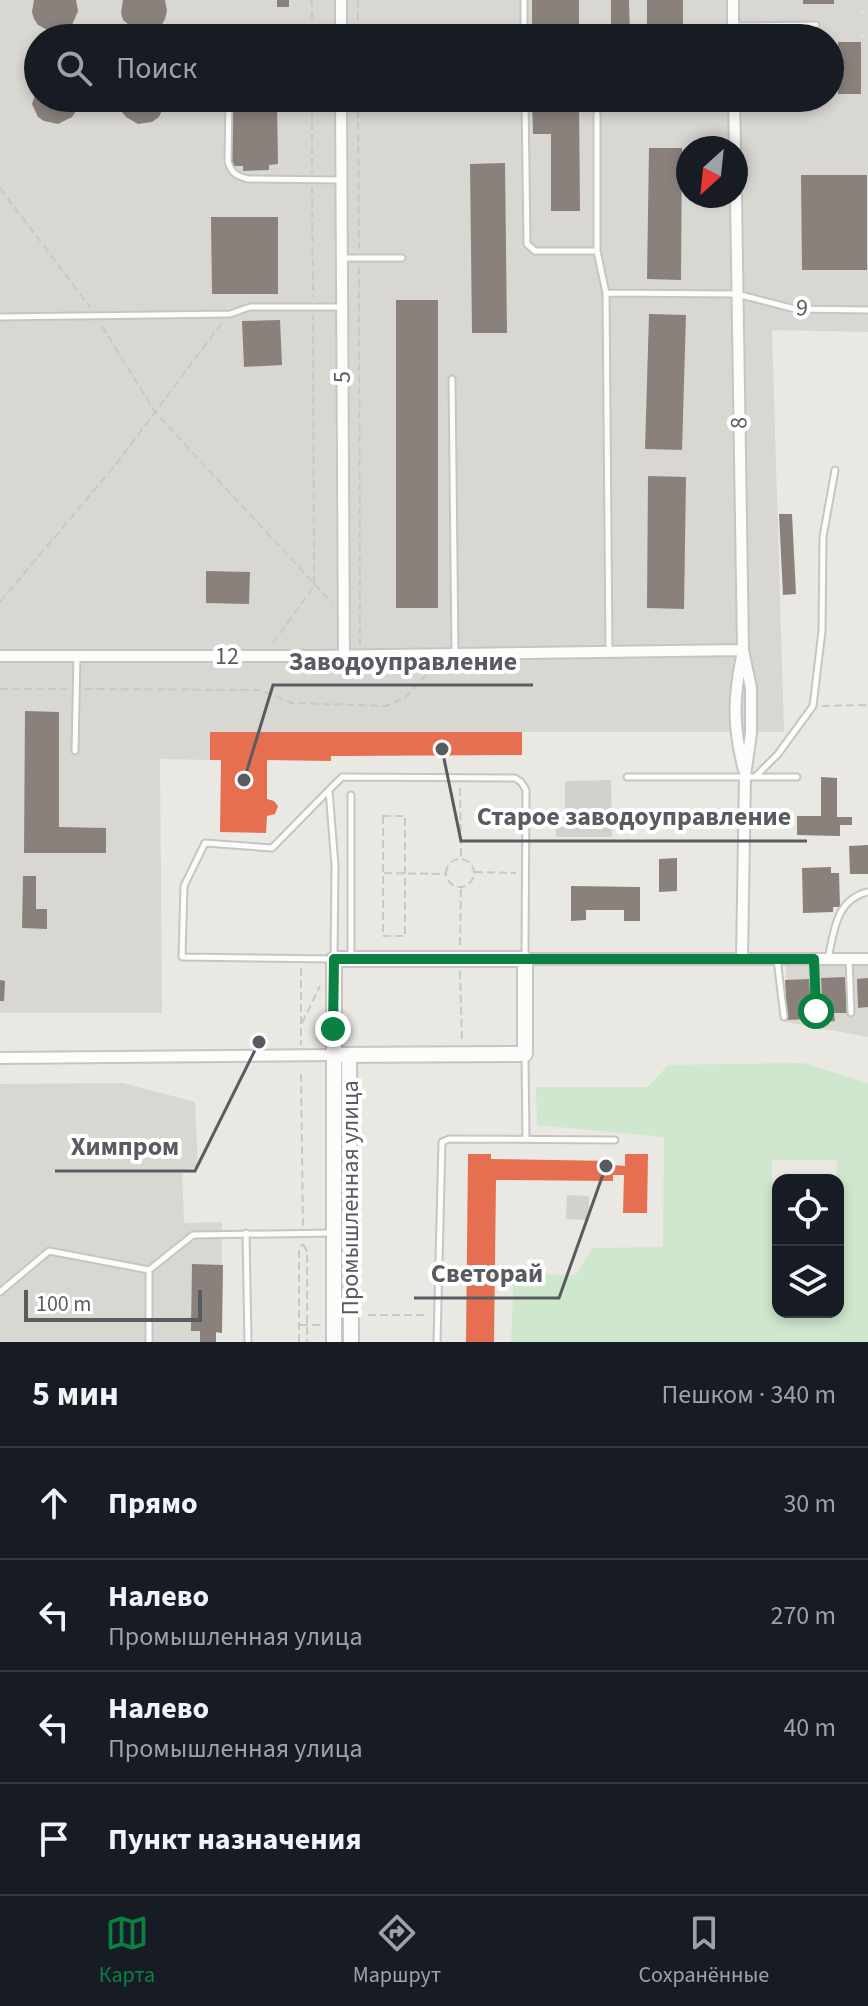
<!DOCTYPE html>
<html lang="ru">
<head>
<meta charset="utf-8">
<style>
	:root { --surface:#171b24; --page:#242831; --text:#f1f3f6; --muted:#9ea1a6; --line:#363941; --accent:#0b8043 }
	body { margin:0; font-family:"Source Sans 3",sans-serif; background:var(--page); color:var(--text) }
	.controls { position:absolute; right:24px; bottom:24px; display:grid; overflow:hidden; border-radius:16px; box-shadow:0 4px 12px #0003 }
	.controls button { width:72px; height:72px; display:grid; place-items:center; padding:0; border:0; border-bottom:2px solid var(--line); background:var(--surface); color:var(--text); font:40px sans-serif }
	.compass { position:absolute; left:676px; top:136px; width:72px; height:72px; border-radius:50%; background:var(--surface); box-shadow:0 4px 12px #0003; rotate:207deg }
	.scale { position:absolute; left:24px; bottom:20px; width:178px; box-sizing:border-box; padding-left:8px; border:4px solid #585c61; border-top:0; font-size:22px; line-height:28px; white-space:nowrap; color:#585c61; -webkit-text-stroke:6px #fff; paint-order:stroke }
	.stop { position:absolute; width:24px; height:24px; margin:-18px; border:6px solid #0b8043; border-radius:50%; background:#fff }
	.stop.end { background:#0b8043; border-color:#fff; box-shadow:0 2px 8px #0008 }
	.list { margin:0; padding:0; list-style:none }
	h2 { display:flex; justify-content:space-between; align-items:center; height:104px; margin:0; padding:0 32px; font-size:34px }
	h2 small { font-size:26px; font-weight:400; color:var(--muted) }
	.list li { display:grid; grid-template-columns:52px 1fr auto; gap:24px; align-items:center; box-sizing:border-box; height:112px; padding:0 32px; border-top:2px solid var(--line) }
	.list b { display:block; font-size:30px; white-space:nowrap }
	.list p { margin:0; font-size:26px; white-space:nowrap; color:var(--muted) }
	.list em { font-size:26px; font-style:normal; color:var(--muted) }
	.icon { flex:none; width:44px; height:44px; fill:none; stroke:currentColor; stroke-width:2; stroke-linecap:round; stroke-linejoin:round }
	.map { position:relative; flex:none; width:868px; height:1342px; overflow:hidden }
	.search { position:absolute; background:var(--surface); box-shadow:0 4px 12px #0003; left:24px; right:24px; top:24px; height:88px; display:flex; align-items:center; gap:20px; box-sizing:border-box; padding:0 28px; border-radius:44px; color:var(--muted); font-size:30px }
	.sheet { height:552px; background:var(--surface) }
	nav { display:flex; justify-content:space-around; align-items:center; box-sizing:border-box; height:112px; border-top:2px solid var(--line); background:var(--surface); font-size:22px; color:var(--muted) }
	nav a { display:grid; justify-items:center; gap:4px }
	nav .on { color:var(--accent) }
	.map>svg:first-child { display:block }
</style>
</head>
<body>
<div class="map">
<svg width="868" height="1342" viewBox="0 0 868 1342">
	<rect width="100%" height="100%" fill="#e9e8e2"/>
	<path fill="#d9d7d2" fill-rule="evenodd" d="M0,0H868V332L772,330L784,732H210V760L160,759L162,1013H0ZM38,38H830V98H38ZM688,148H736V196H688Z
		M786,965H868V1037L786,1022Z
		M123,1083L195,1102L198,1167L182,1170L184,1223L222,1222V1333H216V1342H0V1084Z"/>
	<path fill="#cfe7cd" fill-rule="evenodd" d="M803,1063L868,1083V1342H511L514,1273L576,1275L592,1248L663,1247L664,1137L537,1125L536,1087H648L668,1065ZM772,1160H837L838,1312H778V1218L772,1217Z"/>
	<path fill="#e76f51" d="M210,732H522V755L340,756H331V761L267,760V799L274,801L278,806L275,814L267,816L266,833L220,832L221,760H210Z
		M468,1154H491V1159L613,1161V1165L625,1166V1154H648L647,1213H623L624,1175H613V1181L496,1180L494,1342H466Z"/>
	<path fill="#8a817c" d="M34,0H76L78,11L72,25L58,32L71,38H38V70L32,60L33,45L38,38L51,32L38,25L34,19L32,12Z
		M123,0H165L167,11L165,19L161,26L147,32L156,34L161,38H128L139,33L123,20L121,13Z
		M277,0H289V7H277Z
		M532,0H579V38H532Z
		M611,0H629L630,38H611Z
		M647,0H683V38H647Z
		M803,0H834V4H803Z
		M230,25H281V38H230Z
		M838,42H861V94H838Z
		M38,86V98H78L76,111L72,117L58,124L44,121L38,117L32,104Z
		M120,98H165V103L159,117L152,122L138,124L126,117L121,111Z
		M532,98H579L580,211H551V134H533Z
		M647,98H683V108H647Z
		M277,100L278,164L269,165V170L243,171V166H231L230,101Z
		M649,148H682L681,280L647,279Z
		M505,163L507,333H472L470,164Z
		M801,175H867V270H802Z
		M211,217H278V294H212Z
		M396,300H438V608H396Z
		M649,314L686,315L682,450L645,449Z
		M280,320L282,365L244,367L242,321Z
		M648,476L686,477L684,609L647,608Z
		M779,514H792L796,594L783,595Z
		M206,571L250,572L249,604L206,603Z
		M25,711L59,712V827L106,828V853H24Z
		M821,777L837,778V817H852V825H840V836L797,835V816H821Z
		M868,845V874H850L849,846Z
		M677,858V891L659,892V859Z
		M831,867V873H839L840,907H833V912L803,913L802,868Z
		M23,876H36V909H47V929L22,928Z
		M571,886L640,887V921H624V910H586V920L571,921Z
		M845,977L847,1013H834L835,1021L823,1022L821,978Z
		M868,978V1007L858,1008L857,979Z
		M809,979L812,1019L787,1020L785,980Z
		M0,980L5,981L4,1001H0Z
		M793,1175L824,1176V1180H793Z
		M192,1264L223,1265L222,1333L216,1332V1342H200V1331H191Z"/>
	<path fill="#d2d1cd" d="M611,780L612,837H556V813H565V781Z
		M567,1195L589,1196V1220L566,1219Z"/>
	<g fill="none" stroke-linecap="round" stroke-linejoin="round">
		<defs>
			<path id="lane" d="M524,0V38
				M733,26L816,25
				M229,98L228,162C232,174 237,176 248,179L341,180
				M525,98L527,244L535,251H597
				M597,114V251L606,293L609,651
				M343,258H402
				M606,293L737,294L795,309L868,310
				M0,317L230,314L250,307H342
				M452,379L455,653
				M75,751L77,656
				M756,776L778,754L813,706L822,631L823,537L835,470
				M627,777H797
				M329,790L272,848L205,843L184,886L182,957L334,959L335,866L329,790L342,777L515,778L521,782L526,790L525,956
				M351,958V795
				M777,959L784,1017
				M828,959C834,931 836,899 868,892
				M849,959L851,1013
				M814,960L816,1011
				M525,1056L526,1139
				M246,1233L248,1342
				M0,1292L49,1251L149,1270
				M149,1342V1270L193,1235L333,1233
				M437,1342L442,1142L449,1139L615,1140"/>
			<path id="street" d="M341,0V38
				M733,0V38
				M341,98L344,656
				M734,98L735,148
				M736,196L743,650L751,688V733L745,776L742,959
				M0,656H315L743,650
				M742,656C733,700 733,727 744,770
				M525,959H868
				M0,1058L333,1055"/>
			<path id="secondary" d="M333,1055L525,1054V959H334V1342
				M349,1055L351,1342"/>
		</defs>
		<use href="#lane" stroke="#c5c6c4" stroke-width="9"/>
		<use href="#street" stroke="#c5c6c4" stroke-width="14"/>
		<use href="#secondary" stroke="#c5c6c4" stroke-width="18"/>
		<path stroke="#c4cac7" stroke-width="2" stroke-dasharray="8 4" stroke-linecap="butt" d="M310,0L312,4V38
			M358,0V38
			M312,98V173
			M358,98L359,249
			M312,187L313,297
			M0,188L90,307
			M359,267L360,645
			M102,326L155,412L332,603
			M0,602L117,463L221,324
			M273,643L314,586L313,315
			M0,689H67
			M85,689L260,690L292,703L386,706L406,697L433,667
			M822,706L868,705
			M460,788L461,858
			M383,816H405V936H383Z
			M446 873a14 14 0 1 1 28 0a14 14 0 1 1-28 0Z
			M475,872L516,873
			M384,873L446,874
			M460,945L461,886
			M301,968V1045
			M460,971L462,1041
			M302,1023L320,986
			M301,1074L303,1226
			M303,1244L307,1251V1342
			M368,1315H427
			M300,1325H322
			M299,1342V1251L302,1244"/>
		<use href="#lane" stroke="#fcfcfb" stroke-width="5"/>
		<use href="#street" stroke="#fcfcfb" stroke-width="10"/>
		<use href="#secondary" stroke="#fcfcfb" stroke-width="14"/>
		<path stroke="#e2e2e1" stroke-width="4" stroke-dasharray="2 10" stroke-linecap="butt" d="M863,37V0"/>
	</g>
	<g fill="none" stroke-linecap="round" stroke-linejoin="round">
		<path stroke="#0b8043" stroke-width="10" d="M333,1029L334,959H814L816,1011"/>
	</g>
	<g text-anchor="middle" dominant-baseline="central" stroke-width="8" stroke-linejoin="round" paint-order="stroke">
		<g font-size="24" fill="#585c61" stroke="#fff">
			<text transform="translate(802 308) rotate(4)">9</text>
			<text transform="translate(342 377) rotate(-90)">5</text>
			<text transform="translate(739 423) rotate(-91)">8</text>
			<text x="227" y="656">12</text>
			<text transform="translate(350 1198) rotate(-90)">Промышленная улица</text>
		</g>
	</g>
	<path fill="none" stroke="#585c61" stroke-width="3" d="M244 780L273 685H533M442 749L461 841H807M259 1042L195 1171H55M606 1166L559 1298H414"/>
	<g fill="#585c61" stroke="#fff" stroke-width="3">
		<circle cx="244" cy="780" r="8"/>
		<circle cx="442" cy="749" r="8"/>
		<circle cx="259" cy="1042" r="8"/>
		<circle cx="606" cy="1166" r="8"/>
	</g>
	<g font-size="26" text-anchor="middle" font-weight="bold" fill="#585c61" stroke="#fff" stroke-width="8" stroke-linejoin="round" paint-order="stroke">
		<text x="403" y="670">Заводоуправление</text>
		<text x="634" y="825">Старое заводоуправление</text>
		<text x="125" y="1155">Химпром</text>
		<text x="487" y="1282">Светорай</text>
	</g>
</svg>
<div class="controls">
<button><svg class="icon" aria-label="locate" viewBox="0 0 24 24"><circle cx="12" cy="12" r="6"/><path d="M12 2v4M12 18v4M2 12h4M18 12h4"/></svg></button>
<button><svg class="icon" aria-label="layers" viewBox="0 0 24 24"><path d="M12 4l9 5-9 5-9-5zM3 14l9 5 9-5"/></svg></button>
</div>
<svg class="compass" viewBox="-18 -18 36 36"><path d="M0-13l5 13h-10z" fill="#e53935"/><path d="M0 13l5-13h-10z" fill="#9ea1a6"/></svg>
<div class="scale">100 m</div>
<div class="stop" style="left:816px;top:1011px"></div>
<div class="stop end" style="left:333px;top:1029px"></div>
<div class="search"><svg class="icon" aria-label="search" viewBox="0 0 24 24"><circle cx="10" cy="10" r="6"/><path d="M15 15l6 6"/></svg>Поиск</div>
</div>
<section class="sheet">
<h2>5 мин<small>Пешком · 340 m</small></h2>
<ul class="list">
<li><svg class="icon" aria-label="ahead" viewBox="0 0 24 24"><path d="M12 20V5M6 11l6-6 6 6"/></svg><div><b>Прямо</b></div><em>30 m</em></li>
<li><svg class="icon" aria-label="left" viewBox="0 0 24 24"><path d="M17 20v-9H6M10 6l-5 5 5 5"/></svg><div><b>Налево</b><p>Промышленная улица</p></div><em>270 m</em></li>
<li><svg class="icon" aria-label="left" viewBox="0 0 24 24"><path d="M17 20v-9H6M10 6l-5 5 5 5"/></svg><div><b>Налево</b><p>Промышленная улица</p></div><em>40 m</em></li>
<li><svg class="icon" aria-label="arrive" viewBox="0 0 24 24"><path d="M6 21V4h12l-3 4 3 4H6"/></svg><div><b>Пункт назначения</b></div></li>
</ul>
</section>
<nav>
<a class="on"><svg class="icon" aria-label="map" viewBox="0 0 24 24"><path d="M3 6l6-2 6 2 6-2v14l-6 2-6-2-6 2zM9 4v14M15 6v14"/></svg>Карта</a>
<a><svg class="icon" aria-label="directions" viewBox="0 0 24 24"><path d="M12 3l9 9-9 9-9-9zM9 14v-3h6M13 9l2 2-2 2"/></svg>Маршрут</a>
<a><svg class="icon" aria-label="saved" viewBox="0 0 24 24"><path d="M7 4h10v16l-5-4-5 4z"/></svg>Сохранённые</a>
</nav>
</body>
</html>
